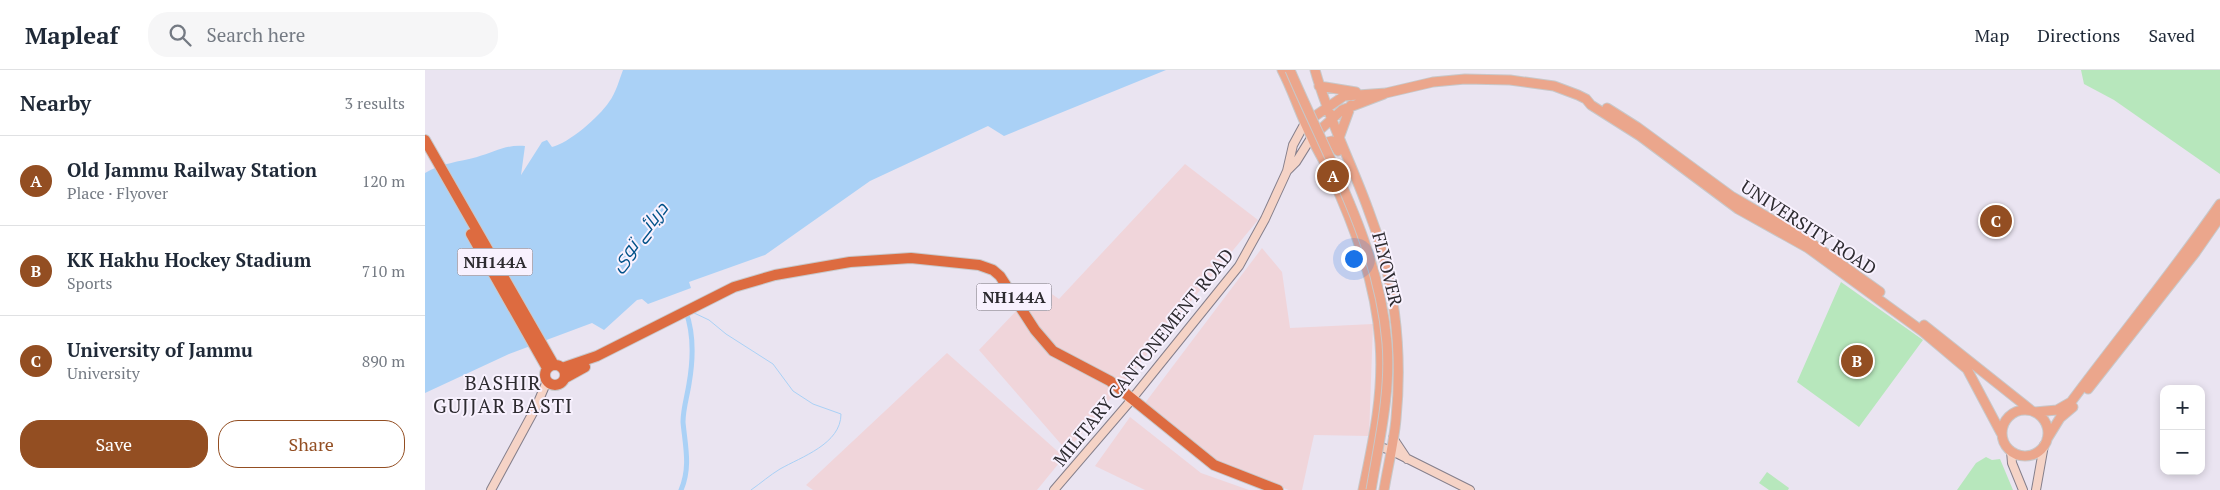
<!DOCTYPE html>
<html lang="en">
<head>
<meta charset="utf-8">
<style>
	:root { --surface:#fff; --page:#f6f6f7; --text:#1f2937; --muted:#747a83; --line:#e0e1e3; --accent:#934e22 }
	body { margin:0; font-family:"PT Serif",Cairo,serif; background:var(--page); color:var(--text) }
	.controls { position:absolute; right:15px; bottom:15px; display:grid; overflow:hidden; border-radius:10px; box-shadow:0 2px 8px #0003 }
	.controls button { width:45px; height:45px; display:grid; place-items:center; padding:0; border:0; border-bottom:1px solid var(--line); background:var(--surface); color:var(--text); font:25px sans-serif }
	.you { position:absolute; left:928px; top:188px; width:18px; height:18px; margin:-12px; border:4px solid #fff; border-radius:50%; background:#1a73e8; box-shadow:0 0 0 8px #1a73e833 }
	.badge { display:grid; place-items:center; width:32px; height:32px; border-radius:50%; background:var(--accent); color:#fff; font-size:16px; font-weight:700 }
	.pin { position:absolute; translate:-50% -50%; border:2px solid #fff; box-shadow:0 1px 5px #0006 }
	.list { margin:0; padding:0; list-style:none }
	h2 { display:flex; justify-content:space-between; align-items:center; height:65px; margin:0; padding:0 20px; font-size:21px }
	h2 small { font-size:16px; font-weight:400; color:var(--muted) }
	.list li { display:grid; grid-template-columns:32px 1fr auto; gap:15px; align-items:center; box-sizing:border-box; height:90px; padding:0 20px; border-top:1px solid var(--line) }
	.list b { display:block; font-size:19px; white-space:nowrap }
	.list p { margin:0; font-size:16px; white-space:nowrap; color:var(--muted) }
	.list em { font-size:16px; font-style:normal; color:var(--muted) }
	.actions { display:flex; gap:10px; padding:15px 20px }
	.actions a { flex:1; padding:11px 0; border:1px solid var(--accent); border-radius:20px; text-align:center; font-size:18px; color:var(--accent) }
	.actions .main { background:var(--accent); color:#fff }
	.icon { flex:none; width:28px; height:28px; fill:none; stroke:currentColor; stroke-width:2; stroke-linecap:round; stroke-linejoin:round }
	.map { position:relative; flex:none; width:1795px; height:420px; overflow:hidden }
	header { display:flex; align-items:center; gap:30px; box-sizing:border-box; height:70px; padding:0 25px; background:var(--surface); border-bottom:1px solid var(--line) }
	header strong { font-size:24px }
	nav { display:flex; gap:28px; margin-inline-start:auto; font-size:18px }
	.search { width:350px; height:45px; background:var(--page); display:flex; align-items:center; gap:12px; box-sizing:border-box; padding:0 18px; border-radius:20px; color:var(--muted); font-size:19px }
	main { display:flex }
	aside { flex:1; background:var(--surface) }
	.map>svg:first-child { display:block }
</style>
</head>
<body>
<header>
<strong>Mapleaf</strong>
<div class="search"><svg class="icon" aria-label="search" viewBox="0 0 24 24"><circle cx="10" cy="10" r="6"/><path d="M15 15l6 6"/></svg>Search here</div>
<nav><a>Map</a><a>Directions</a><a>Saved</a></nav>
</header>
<main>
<aside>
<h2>Nearby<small>3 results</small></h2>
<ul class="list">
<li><span class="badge">A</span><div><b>Old Jammu Railway Station</b><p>Place · Flyover</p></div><em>120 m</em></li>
<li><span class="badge">B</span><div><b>KK Hakhu Hockey Stadium</b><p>Sports</p></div><em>710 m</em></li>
<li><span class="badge">C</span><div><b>University of Jammu</b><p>University</p></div><em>890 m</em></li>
</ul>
<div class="actions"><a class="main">Save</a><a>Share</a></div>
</aside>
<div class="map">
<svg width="1795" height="420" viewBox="0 0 1795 420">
	<rect width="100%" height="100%" fill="#eae4f1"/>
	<path fill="#f0d5da" d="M760,94L833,150L642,381L554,280L615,216L634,229Z
		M837,178L857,202L865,258L948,254L944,366L889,365L877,420H864L793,394L720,333Z
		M522,283L639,387L612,420H388L381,415Z
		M705,347L776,403L824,420H720L670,396Z"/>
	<path fill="#b7e7bc" d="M1656,0H1795V104L1689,30L1659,14Z
		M1416,212L1498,270L1434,357L1372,312Z
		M1561,387L1567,390L1575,389L1588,420H1532L1551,393Z
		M1342,402L1364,418L1363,420H1344L1334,413Z"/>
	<path fill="#aad1f6" d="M198,0H741L579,66L563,56L445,111L340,185L264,212L266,218L223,234L217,229L212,230L179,260L167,253L84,284L0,323V103C16,93 34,92 52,87C69,82 82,74 100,76L96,105L117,72L122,70L127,77C144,73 174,47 184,32C191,23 194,10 198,0Z"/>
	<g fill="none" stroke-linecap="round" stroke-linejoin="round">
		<path stroke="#aad1f6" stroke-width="1" d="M267,242L284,250L301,264L348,294L368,321L388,334L416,344C416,374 376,387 355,399C345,405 336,413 326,420"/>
		<path stroke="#aad1f6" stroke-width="5" d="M256,420C266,397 260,375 258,352C258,339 262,327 264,314C268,291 269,264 261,242"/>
		<defs>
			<path id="secondary" d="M862,101L868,75L880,53
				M968,368L982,389
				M949,375L965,380L1045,420
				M1586,381L1587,393L1598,420
				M66,420L111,337L122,311
				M629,420L702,335L814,196L840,149L862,101L871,92L886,68
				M1611,420L1619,375"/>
			<path id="primary" d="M857,0C868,21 875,44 886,66C891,79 899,90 905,103C930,157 951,214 955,273C959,323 948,372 938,420
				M890,0C903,48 926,92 943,139C969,205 978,278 971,349C969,372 963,396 959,420
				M894,16L931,22
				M1182,38L1212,57L1306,126L1381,169L1455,222
				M880,53L919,26L961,23L1008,12L1040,9L1085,10L1129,16L1153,25L1161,29L1166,35L1215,66L1313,139L1383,178L1497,261L1542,299L1576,363
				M888,66L917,40L959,24
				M914,68L926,35
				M895,80L898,73L907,71L913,81
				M1499,255L1607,341
				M1663,319L1770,183L1795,147
				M1577 363a23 23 0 1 1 46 0a23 23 0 1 1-46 0Z
				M1610,342L1632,340L1646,332C1695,266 1748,202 1795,134
				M1622,369L1635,348L1648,337"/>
			<path id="highway" d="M0,70L129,295
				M46,164L122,298
				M120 305a10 10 0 1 1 20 0a10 10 0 1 1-20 0Z
				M137,298L172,286L309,217L350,205L425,192L486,188L554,195L568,200L575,206L610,260L628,281L685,311L789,395L853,420
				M140,308L160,297"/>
		</defs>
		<use href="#secondary" stroke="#857f8b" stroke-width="10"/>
		<use href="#primary" stroke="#c8c8c9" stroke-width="11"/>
		<use href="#highway" stroke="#c8c8c9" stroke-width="12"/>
		<use href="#secondary" stroke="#f5d3c6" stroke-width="8"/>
		<use href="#primary" stroke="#eba68c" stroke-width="9"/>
		<use href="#highway" stroke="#dd6b40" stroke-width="10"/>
		<defs>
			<path id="primary-bridge" d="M865,0C903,89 954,175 962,273C966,322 954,372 946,420"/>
		</defs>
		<use href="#primary-bridge" stroke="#c8c8c9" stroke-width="11" stroke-linecap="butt"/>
		<use href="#primary-bridge" stroke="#eba68c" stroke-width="9"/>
	</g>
	<g text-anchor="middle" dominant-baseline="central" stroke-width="4" stroke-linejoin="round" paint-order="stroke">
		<g fill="#f8f1fe" stroke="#6a666e" stroke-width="1">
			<rect x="32.5" y="178.5" width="75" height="27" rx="4"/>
			<rect x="551.5" y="213.5" width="75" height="27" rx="4"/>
		</g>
		<g font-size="16" font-weight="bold" fill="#2d2b30">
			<text x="70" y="192">NH144A</text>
			<text x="589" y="227">NH144A</text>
		</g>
		<g font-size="18" fill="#2d2b30" stroke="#f8f1fe">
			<text transform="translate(1384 157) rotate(33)">UNIVERSITY ROAD</text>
			<text transform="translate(963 199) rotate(76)">FLYOVER</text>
			<text transform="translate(718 287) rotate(-51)">MILITARY CANTONEMENT ROAD</text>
		</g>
		<g font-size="19" font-style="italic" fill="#005289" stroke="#f8f1fe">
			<text transform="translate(213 166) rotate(-52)">دریائے توی</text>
		</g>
		<g font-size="20" letter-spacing="1" fill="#2d2b30" stroke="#f8f1fe">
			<text x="78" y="312">BASHIR<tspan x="78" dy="23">GUJJAR BASTI</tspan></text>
		</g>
	</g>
</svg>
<div class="controls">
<button>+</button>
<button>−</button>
</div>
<div class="you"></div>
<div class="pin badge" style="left:908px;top:106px">A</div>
<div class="pin badge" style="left:1432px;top:291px">B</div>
<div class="pin badge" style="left:1571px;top:151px">C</div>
</div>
</main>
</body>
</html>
